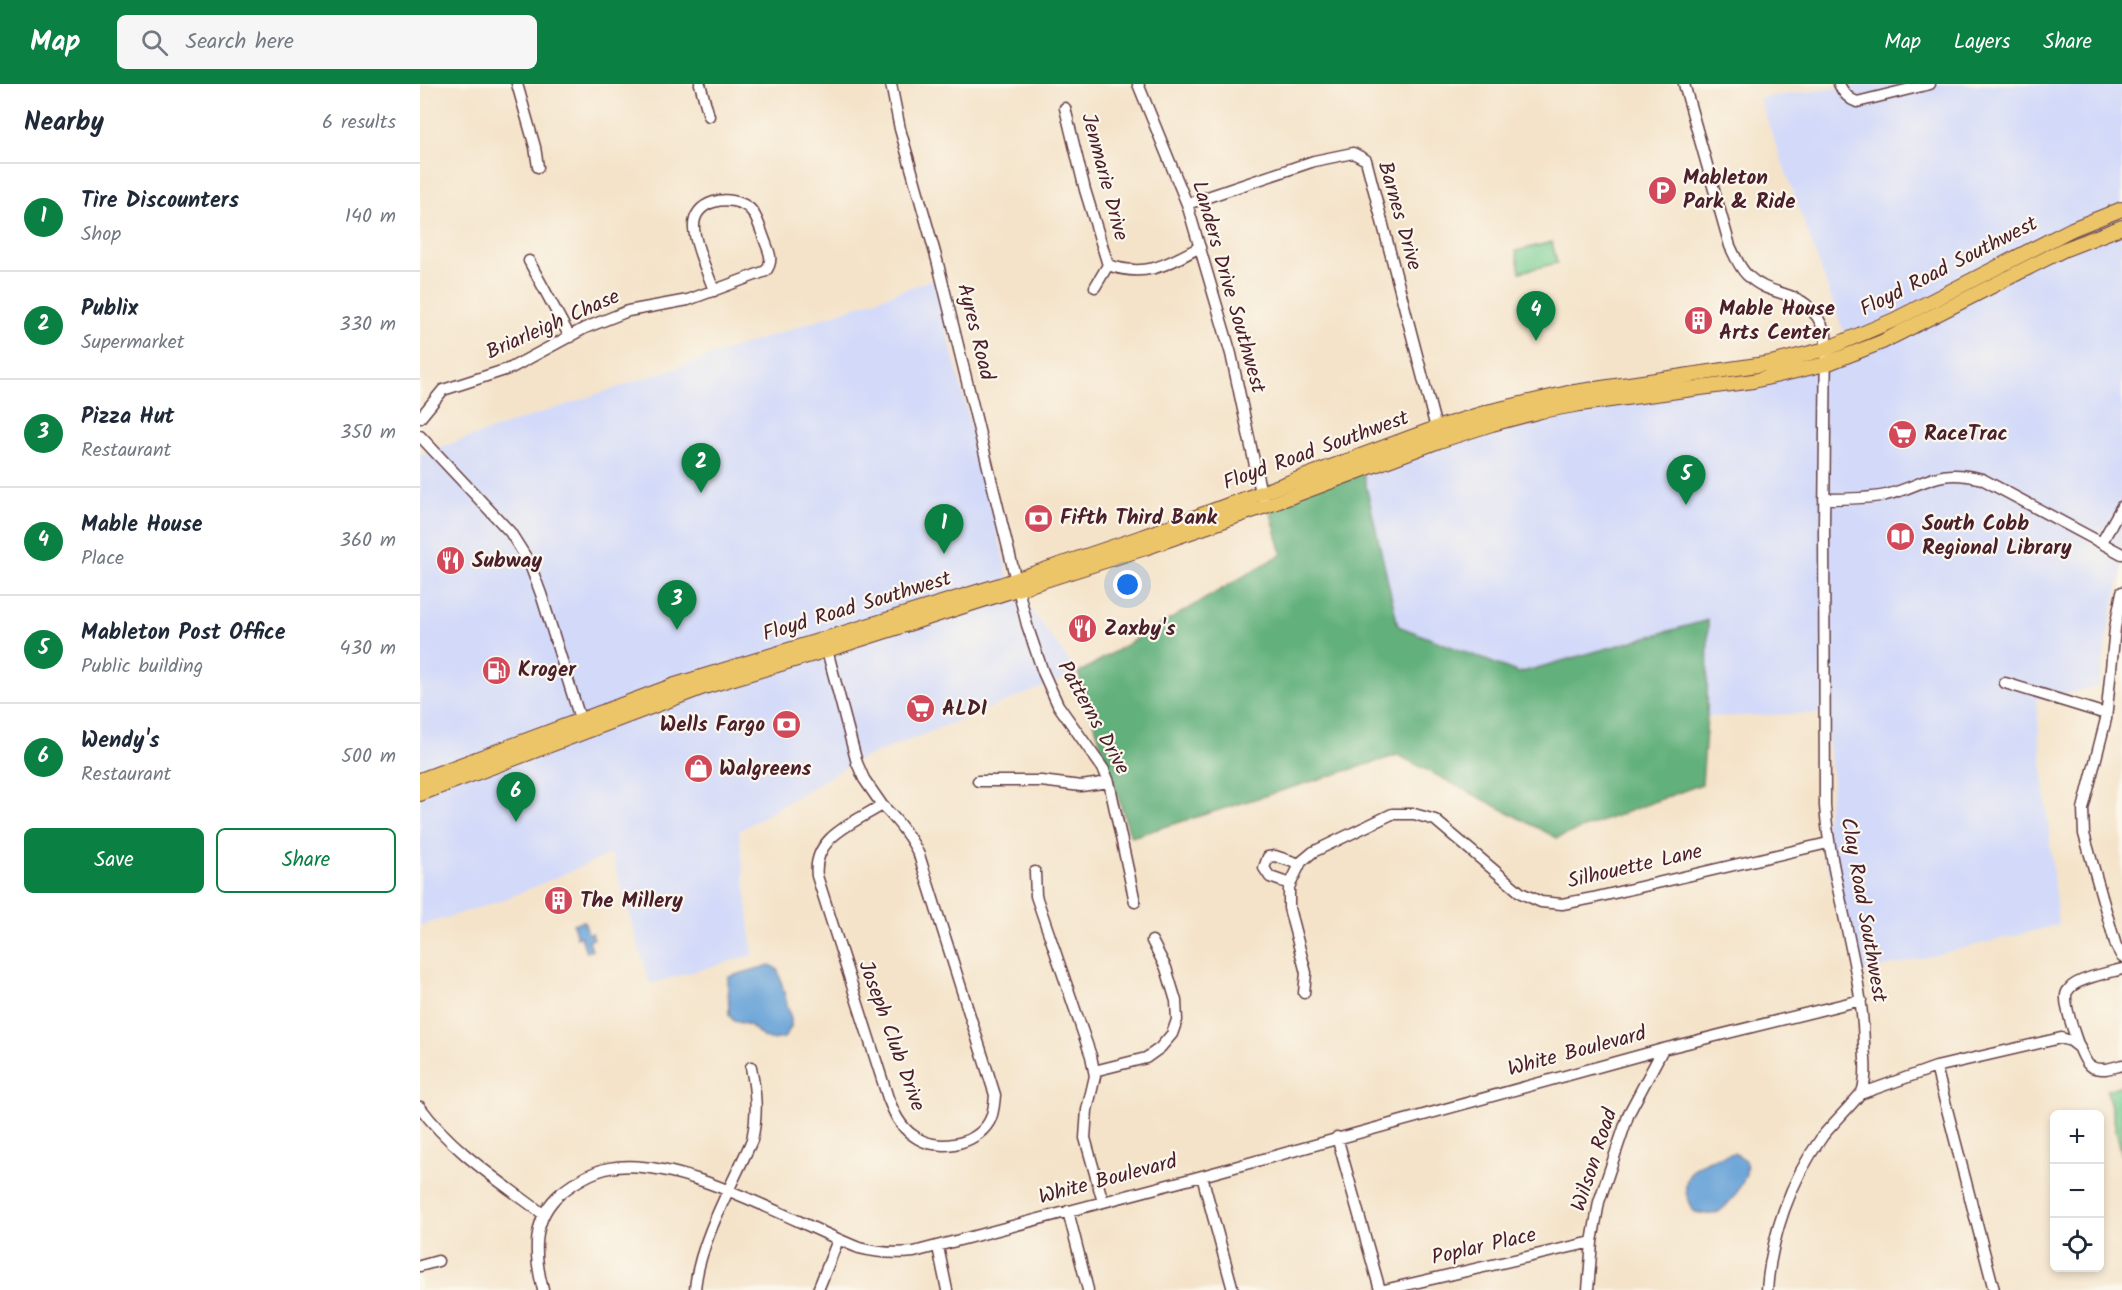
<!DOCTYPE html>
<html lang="en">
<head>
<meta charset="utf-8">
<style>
	:root { --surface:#fff; --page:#f6f6f7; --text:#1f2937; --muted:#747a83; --line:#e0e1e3; --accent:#0b8043 }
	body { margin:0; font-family:Kalam,sans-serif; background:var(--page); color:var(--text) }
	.controls { position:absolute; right:18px; bottom:18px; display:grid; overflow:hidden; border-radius:9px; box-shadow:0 3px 9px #0003 }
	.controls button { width:54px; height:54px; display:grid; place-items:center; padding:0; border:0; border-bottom:2px solid var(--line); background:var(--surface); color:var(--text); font:30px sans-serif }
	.you { position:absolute; left:708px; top:501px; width:21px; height:21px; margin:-15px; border:4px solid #fff; border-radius:50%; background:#1a73e8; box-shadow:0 0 0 9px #1a73e833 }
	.badge { display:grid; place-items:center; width:39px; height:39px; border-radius:50%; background:var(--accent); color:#fff; font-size:20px; font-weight:700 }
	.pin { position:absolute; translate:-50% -50px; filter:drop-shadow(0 2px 3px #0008) }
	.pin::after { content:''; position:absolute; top:32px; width:21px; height:18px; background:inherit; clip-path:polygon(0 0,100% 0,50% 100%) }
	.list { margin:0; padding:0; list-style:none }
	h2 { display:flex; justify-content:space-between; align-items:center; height:78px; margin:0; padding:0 24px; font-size:26px }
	h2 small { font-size:20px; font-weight:400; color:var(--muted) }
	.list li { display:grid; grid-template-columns:39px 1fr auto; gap:18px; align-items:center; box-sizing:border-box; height:108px; padding:0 24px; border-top:2px solid var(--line) }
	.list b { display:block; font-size:22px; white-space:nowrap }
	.list p { margin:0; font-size:20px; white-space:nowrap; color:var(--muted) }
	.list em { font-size:20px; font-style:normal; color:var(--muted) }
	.actions { display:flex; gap:12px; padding:18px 24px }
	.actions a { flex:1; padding:14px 0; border:2px solid var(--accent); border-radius:9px; text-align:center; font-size:21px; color:var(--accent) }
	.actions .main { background:var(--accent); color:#fff }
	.icon { flex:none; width:33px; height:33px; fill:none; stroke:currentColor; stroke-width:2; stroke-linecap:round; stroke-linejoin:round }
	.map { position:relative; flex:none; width:1702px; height:1206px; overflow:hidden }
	header { display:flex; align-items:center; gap:36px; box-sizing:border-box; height:84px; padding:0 30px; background:var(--accent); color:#fff }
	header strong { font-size:28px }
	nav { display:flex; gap:33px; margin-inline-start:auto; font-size:21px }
	.search { width:420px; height:54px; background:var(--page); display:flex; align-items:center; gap:15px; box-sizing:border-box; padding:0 21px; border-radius:9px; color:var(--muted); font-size:22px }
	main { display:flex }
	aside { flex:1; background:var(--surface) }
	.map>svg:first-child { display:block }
</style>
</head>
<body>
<header>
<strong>Map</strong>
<div class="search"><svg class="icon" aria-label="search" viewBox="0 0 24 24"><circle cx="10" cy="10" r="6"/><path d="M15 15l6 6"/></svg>Search here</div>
<nav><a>Map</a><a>Layers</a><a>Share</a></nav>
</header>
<main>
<aside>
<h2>Nearby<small>6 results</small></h2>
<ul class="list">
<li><span class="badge">1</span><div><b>Tire Discounters</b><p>Shop</p></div><em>140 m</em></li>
<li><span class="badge">2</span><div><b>Publix</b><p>Supermarket</p></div><em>330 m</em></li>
<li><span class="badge">3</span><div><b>Pizza Hut</b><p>Restaurant</p></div><em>350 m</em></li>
<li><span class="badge">4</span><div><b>Mable House</b><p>Place</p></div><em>360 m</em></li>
<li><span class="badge">5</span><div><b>Mableton Post Office</b><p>Public building</p></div><em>430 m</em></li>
<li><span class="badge">6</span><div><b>Wendy's</b><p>Restaurant</p></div><em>500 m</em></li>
</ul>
<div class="actions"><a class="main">Save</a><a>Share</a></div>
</aside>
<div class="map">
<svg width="1702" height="1206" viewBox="0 0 1702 1206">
	<rect width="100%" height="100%" fill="#fbf7ec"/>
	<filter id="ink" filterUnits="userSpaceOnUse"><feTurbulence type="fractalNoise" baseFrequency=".0167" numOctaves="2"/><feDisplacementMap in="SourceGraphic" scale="12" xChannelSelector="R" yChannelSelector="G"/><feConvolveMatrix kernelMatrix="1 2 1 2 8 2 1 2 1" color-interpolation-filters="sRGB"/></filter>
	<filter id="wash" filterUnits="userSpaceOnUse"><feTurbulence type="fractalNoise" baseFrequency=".008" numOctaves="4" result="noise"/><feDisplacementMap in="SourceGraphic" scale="24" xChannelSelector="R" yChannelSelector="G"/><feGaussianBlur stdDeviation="1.35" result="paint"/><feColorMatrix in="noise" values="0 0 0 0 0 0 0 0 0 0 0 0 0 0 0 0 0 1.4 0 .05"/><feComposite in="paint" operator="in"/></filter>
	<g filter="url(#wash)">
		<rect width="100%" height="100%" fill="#f4e3c9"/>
		<path fill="#d2d9f9" d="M1450,0H1702V489L1692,527L1678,603L1616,615L1638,841L1441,889L1401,761L1413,698L1405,629L1287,633L1288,536L1099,589L978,542L939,371L1139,311L1402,270L1429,263L1339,14Z
			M514,195L589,496L658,589L434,678L319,747L333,871L230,900L191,770L83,816L0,842V370L421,228Z"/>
		<path fill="#78cd91" stroke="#61765e" stroke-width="1.5" d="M1132,158L1137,179L1100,188L1096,167Z
			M1702,1001V1071L1687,1006Z"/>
		<path fill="#62b07b" stroke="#566853" stroke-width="1.5" d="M939,371L978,542L1099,589L1288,536L1287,633L1282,700L1137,754L978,671L711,753L658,589L862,470L844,404Z"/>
		<path fill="#68a3d8" stroke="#596182" stroke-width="1.5" d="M164,837L168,850L172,849L174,855L169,856L172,866L166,868L161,852L157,853L153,840Z
			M350,881L358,886L371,935V943L364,954L351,956L344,954L330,941L314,937L309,931L308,893Z
			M1314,1069C1317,1071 1323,1074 1325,1077C1333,1091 1308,1124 1296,1129C1289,1132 1280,1129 1273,1127C1271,1121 1267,1114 1266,1108C1263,1080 1293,1075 1314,1069Z"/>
	</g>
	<g filter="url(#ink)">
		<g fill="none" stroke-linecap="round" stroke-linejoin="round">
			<defs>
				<path id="minor" d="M97,0L115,63L118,83
					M280,0L289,32
					M471,0L480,45L517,176L607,541L623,588L638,621L684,686L689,698L715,818
					M718,0L767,120L811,270L839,400L846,422
					M1264,0L1310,162C1315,172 1319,183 1327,191C1356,219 1387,199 1406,251L1404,440L1405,722C1411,802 1442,879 1444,960C1445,975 1447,991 1443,1005C1442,1011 1408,1044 1402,1053C1370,1097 1351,1153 1347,1206
					M1419,0C1423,9 1428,15 1437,18L1510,0
					M645,24L665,106L688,181C726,194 746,181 780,163
					M767,120L894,77L933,69L946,76L1016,344
					M109,177L150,253
					M675,203L688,181
					M0,334L23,306L91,284L165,244L208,227L268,216L346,187C354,176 349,168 345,157C341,147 337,131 329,124C310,109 272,116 274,145C276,166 288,188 294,207
					M0,352L90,448L109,478L121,510L162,641
					M1404,415C1425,415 1446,415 1466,411C1506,401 1515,383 1562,395L1702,470
					M1682,458L1702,422
					M1702,508L1695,544L1686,635L1663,725L1664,750L1696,862L1702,873
					M407,566L437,679L444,695L462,721
					M1585,599L1686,630
					M558,697H621L661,702L689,698
					M462,721C477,736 490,751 499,771L575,1011C574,1020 574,1030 569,1038C555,1062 515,1068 494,1052C480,1043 474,1029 468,1014L397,792C392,753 434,739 462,721Z
					M615,788L616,812L671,972L675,992L667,1026L665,1054L683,1118
					M870,800L850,793L844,784L848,773L855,772L880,780
					M1702,885C1688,889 1659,894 1650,904C1647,907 1646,909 1646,912C1645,924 1661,976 1670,982C1680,988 1692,984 1702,981
					M884,909L886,889L869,824V803L881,778L893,768L972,730H994L1015,736L1101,809L1121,818L1142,820L1173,814L1408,759
					M1516,983L1574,1206
					M674,987L726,974L740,964L752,950L757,936L756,917L746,884L732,857
					M1443,1009L1516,983L1641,954L1651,957L1660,964
					M0,1023C32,1067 81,1098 123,1130
					M917,1053L960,1206
					M782,1092L813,1206
					M648,1127L668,1206
					M518,1163L527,1206
					M0,1182L18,1177
					M123,1206C114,1172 111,1134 141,1109C155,1098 171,1088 189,1084C257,1070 373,1138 439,1164C458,1169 474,1170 494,1168L782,1092L1243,965L1441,916
					M275,1206C278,1160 313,1099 332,1056C338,1030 336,1008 331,983
					M398,1206L418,1156
					M964,1206L1172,1158
					M1168,1206L1172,1158L1179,1118L1209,1029L1243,965"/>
				<path id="major" d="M0,696L252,602L580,501L719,454L1016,344L1071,327L1148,309L1351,279L1406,265L1474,236L1652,145L1702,125
					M0,710L284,603L407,566L722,465L846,422L1019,357L1072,340L1121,327L1160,320L1333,297L1406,280L1462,258L1643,166L1702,143"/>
			</defs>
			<use href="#minor" stroke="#643c43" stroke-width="13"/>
			<use href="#major" stroke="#643c43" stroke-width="16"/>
			<use href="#minor" stroke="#fff" stroke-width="10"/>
			<use href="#major" stroke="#edc569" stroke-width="14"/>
		</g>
	</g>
	<defs>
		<symbol id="parking-disc" viewBox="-11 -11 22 22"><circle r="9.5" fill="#d1495b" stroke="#fbf7ec"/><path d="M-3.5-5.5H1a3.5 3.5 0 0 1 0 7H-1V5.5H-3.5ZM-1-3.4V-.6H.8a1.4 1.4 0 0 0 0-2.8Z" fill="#fff"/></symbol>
		<symbol id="building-disc" viewBox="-11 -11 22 22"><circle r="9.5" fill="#d1495b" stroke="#fbf7ec"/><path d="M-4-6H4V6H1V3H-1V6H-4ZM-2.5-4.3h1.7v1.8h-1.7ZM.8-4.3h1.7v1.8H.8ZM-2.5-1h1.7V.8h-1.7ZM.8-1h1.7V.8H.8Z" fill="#fff"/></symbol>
		<symbol id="supermarket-disc" viewBox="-11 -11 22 22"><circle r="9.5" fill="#d1495b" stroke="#fbf7ec"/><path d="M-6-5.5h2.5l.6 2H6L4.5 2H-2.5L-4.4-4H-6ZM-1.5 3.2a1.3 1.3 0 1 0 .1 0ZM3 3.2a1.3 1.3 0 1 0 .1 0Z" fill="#fff"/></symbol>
		<symbol id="bank-disc" viewBox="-11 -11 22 22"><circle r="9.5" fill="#d1495b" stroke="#fbf7ec"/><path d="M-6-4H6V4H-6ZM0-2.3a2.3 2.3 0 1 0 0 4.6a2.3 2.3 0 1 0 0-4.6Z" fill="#fff"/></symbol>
		<symbol id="library-disc" viewBox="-11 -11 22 22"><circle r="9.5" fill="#d1495b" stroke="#fbf7ec"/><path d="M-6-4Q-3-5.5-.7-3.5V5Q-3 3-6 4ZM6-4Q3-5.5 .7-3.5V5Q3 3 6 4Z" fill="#fff"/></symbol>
		<symbol id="restaurant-disc" viewBox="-11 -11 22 22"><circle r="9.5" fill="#d1495b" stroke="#fbf7ec"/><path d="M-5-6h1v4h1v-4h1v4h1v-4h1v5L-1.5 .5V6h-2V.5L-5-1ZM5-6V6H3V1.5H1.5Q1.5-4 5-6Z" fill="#fff"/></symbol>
		<symbol id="fuel-disc" viewBox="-11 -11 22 22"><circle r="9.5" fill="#d1495b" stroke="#fbf7ec"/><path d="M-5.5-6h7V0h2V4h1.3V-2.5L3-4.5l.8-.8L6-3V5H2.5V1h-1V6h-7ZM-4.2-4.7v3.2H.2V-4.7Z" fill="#fff"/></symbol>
		<symbol id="shop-disc" viewBox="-11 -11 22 22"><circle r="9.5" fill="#d1495b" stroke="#fbf7ec"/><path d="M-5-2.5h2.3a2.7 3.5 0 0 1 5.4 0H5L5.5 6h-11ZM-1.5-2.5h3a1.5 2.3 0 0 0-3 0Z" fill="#fff"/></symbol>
	</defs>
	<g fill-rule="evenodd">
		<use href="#parking-disc" x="1226" y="90" width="33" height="33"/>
		<use href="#building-disc" x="1262" y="220" width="33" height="33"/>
		<use href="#supermarket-disc" x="1466" y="334" width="33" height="33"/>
		<use href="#bank-disc" x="602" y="418" width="33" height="33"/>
		<use href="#library-disc" x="1464" y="436" width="33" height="33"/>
		<use href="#restaurant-disc" x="14" y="460" width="33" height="33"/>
		<use href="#restaurant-disc" x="646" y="528" width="33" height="33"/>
		<use href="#fuel-disc" x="60" y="570" width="33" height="33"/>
		<use href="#supermarket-disc" x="484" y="608" width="33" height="33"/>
		<use href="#bank-disc" x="350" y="624" width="33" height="33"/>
		<use href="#shop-disc" x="262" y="668" width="33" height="33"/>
		<use href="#building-disc" x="122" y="800" width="33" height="33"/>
	</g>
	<g text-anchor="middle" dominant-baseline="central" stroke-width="4.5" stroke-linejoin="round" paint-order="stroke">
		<g font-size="21" fill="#4a1f2b" stroke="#fbf7ec">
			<text transform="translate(684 93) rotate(75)">Jenmarie Drive</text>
			<text transform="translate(979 132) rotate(74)">Barnes Drive</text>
			<text transform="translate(1529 183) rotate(-27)">Floyd Road Southwest</text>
			<text transform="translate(808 203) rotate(74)">Landers Drive Southwest</text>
			<text transform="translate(133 241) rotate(-24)">Briarleigh Chase</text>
			<text transform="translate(555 248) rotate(76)">Ayres Road</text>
			<text transform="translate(896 367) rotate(-20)">Floyd Road Southwest</text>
			<text transform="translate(437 523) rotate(-17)">Floyd Road Southwest</text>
			<text transform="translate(673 634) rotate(61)">Patterns Drive</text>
			<text transform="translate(1215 783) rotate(-13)">Silhouette Lane</text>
			<text transform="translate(1443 826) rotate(80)">Clay Road Southwest</text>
			<text transform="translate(471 952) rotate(70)">Joseph Club Drive</text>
			<text transform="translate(1157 968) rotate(-15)">White Boulevard</text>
			<text transform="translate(1175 1076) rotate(-72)">Wilson Road</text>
			<text transform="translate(688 1096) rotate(-15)">White Boulevard</text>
			<text transform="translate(1064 1163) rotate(-13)">Poplar Place</text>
		</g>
		<g font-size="21" font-weight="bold" fill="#4a1f2b" stroke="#fbf7ec" text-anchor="start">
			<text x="1263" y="94">Mableton<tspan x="1263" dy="24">Park &amp; Ride</tspan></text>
			<text x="1299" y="225">Mable House<tspan x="1299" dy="24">Arts Center</tspan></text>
			<text x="1504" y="350">RaceTrac</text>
			<text x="640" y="434">Fifth Third Bank</text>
			<text x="1502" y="440">South Cobb<tspan x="1502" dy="24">Regional Library</tspan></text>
			<text x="52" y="477">Subway</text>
			<text x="684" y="545">Zaxby's</text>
			<text x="98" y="586">Kroger</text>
			<text x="522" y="625">ALDI</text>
			<text x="345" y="641" text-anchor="end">Wells Fargo</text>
			<text x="299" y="685">Walgreens</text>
			<text x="160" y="817">The Millery</text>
		</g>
	</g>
</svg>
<div class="controls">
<button>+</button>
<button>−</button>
<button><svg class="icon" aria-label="locate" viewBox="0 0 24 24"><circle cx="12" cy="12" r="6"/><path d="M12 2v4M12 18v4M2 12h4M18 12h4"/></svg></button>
</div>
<div class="you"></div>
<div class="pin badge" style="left:524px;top:470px">1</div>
<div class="pin badge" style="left:281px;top:409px">2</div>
<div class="pin badge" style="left:257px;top:546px">3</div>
<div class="pin badge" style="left:1116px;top:257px">4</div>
<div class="pin badge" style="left:1266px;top:421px">5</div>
<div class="pin badge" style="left:96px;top:738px">6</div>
</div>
</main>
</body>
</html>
